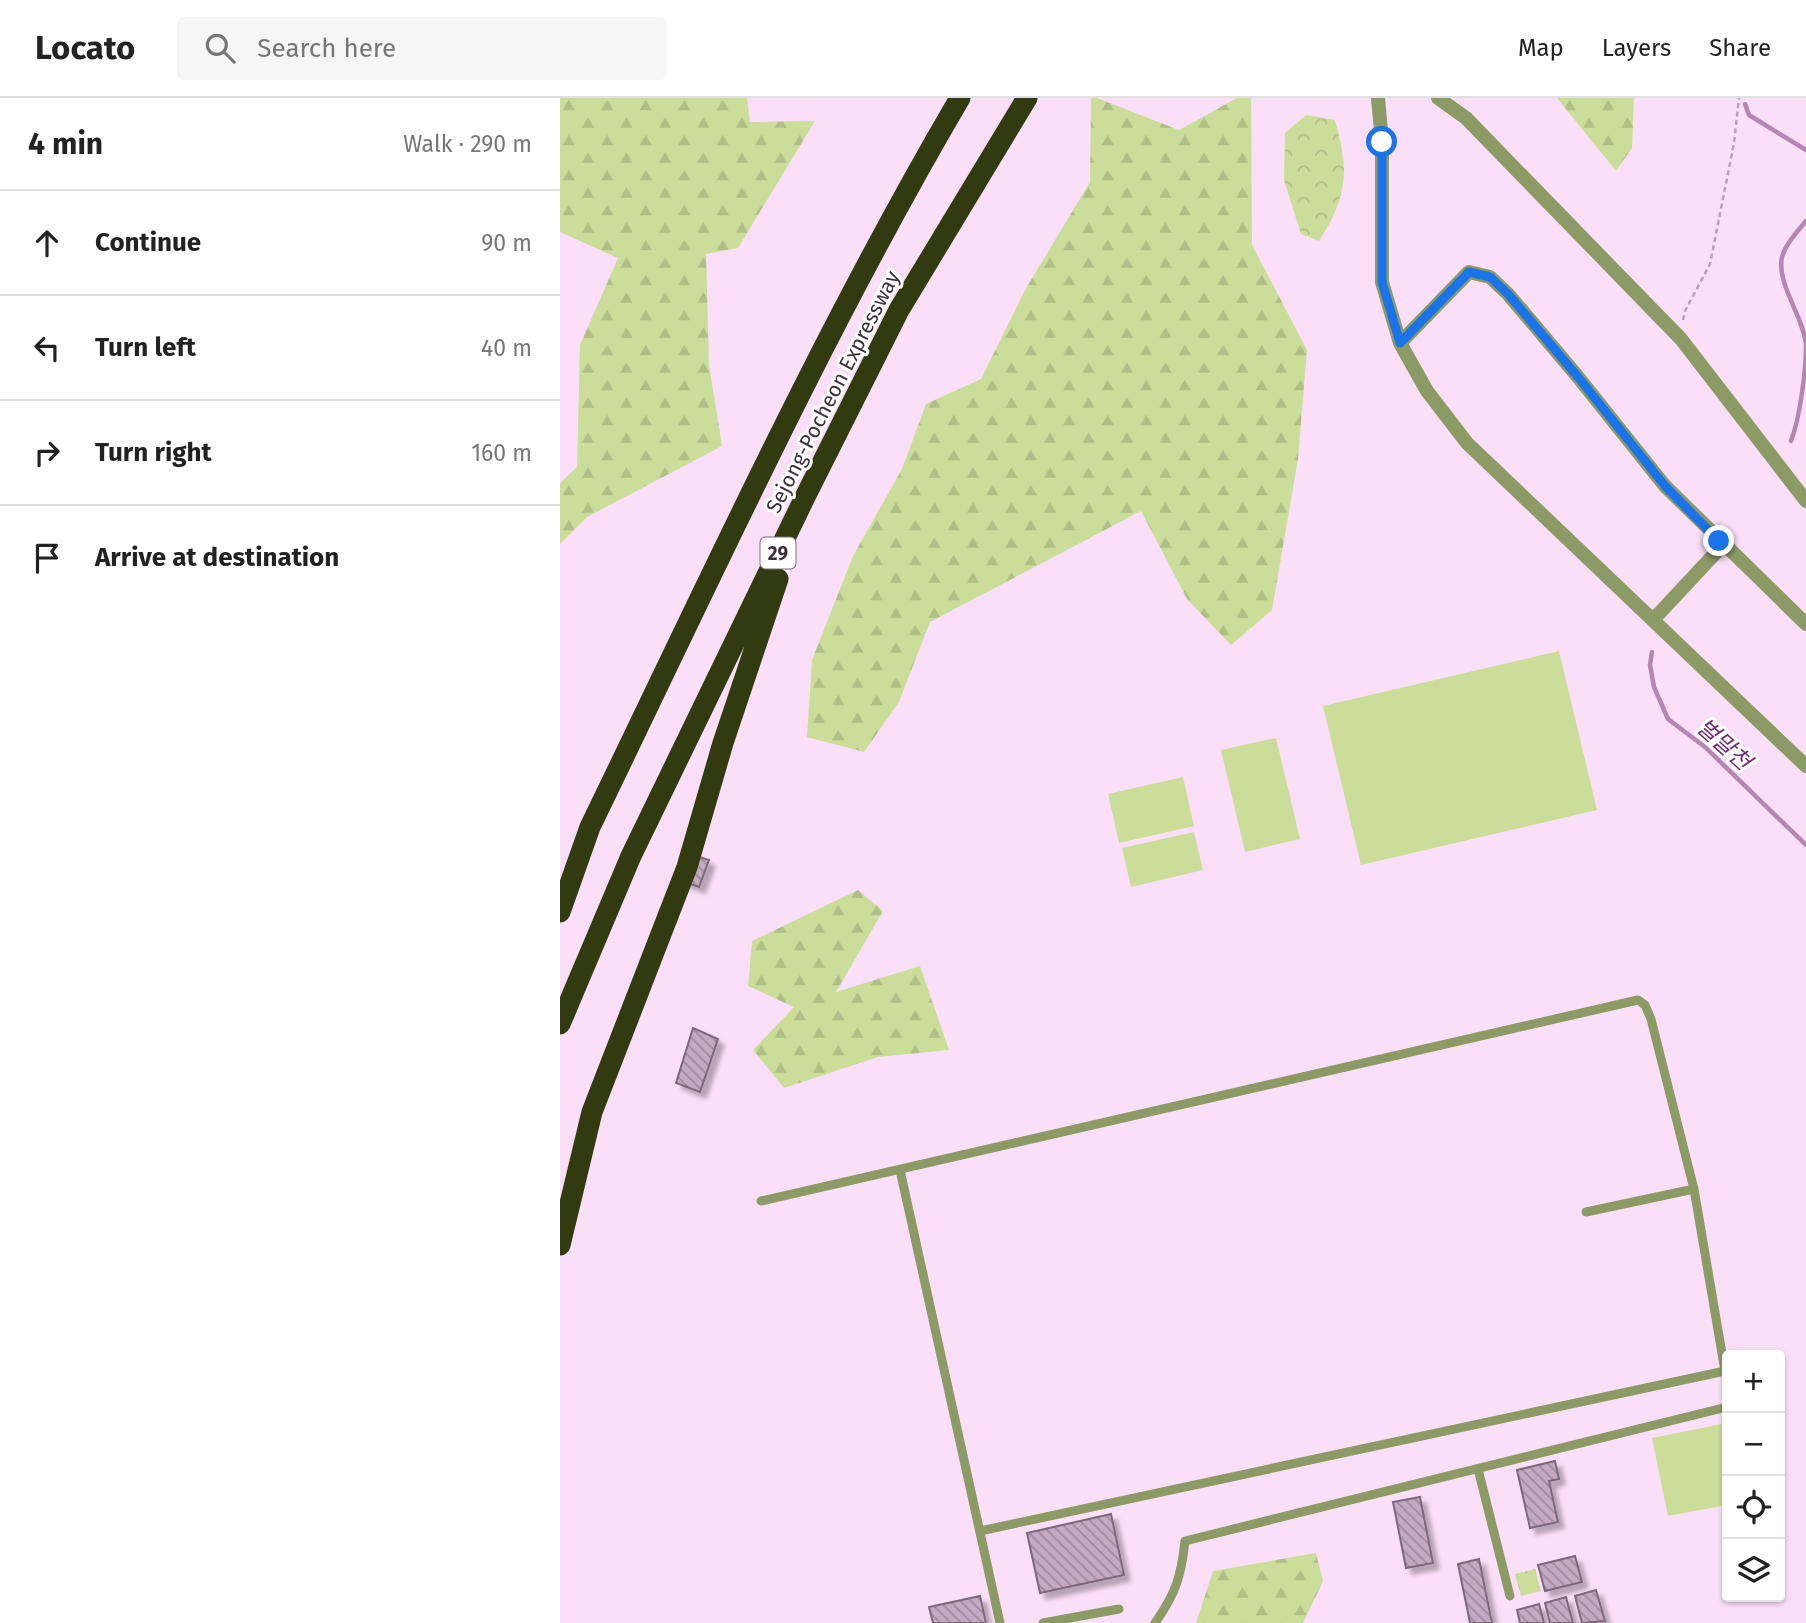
<!DOCTYPE html>
<html lang="en">
<head>
<meta charset="utf-8">
<style>
	:root { --surface:#fff; --page:#f6f6f6; --text:#222; --muted:#767676; --line:#e0e0e0 }
	body { margin:0; font-family:"Fira Sans","Noto Sans KR",sans-serif; background:var(--page); color:var(--text) }
	.controls { position:absolute; right:21px; bottom:21px; display:grid; overflow:hidden; border-radius:7px; box-shadow:0 2px 5px #0004 }
	.controls button { width:63px; height:63px; display:grid; place-items:center; padding:0; border:0; border-bottom:2px solid var(--line); background:var(--surface); color:var(--text); font:35px sans-serif }
	.stop { position:absolute; width:21px; height:21px; margin:-16px; border:5px solid #1a73e8; border-radius:50%; background:#fff }
	.stop.end { background:#1a73e8; border-color:#fff; box-shadow:0 2px 7px #0008 }
	.list { margin:0; padding:0; list-style:none }
	h2 { display:flex; justify-content:space-between; align-items:center; height:91px; margin:0; padding:0 28px; font-size:30px }
	h2 small { font-size:23px; font-weight:400; color:var(--muted) }
	.list li { display:grid; grid-template-columns:46px 1fr auto; gap:21px; align-items:center; box-sizing:border-box; height:105px; padding:0 28px; border-top:2px solid var(--line) }
	.list b { display:block; font-size:26px; white-space:nowrap }
	.list em { font-size:23px; font-style:normal; color:var(--muted) }
	.icon { flex:none; width:38px; height:38px; fill:none; stroke:currentColor; stroke-width:2; stroke-linecap:round; stroke-linejoin:round }
	.map { position:relative; flex:none; width:1246px; height:1525px; overflow:hidden }
	header { display:flex; align-items:center; gap:42px; box-sizing:border-box; height:98px; padding:0 35px; background:var(--surface); border-bottom:2px solid var(--line) }
	header strong { font-size:33px }
	nav { display:flex; gap:38px; margin-inline-start:auto; font-size:24px }
	.search { width:490px; height:63px; background:var(--page); display:flex; align-items:center; gap:18px; box-sizing:border-box; padding:0 24px; border-radius:7px; color:var(--muted); font-size:26px }
	main { display:flex }
	aside { flex:1; background:var(--surface) }
	.map>svg:first-child { display:block }
</style>
</head>
<body>
<header>
<strong>Locato</strong>
<div class="search"><svg class="icon" aria-label="search" viewBox="0 0 24 24"><circle cx="10" cy="10" r="6"/><path d="M15 15l6 6"/></svg>Search here</div>
<nav><a>Map</a><a>Layers</a><a>Share</a></nav>
</header>
<main>
<aside>
<h2>4 min<small>Walk · 290 m</small></h2>
<ul class="list">
<li><svg class="icon" aria-label="ahead" viewBox="0 0 24 24"><path d="M12 20V5M6 11l6-6 6 6"/></svg><div><b>Continue</b></div><em>90 m</em></li>
<li><svg class="icon" aria-label="left" viewBox="0 0 24 24"><path d="M17 20v-9H6M10 6l-5 5 5 5"/></svg><div><b>Turn left</b></div><em>40 m</em></li>
<li><svg class="icon" aria-label="right" viewBox="0 0 24 24"><path d="M7 20v-9h11M14 6l5 5-5 5"/></svg><div><b>Turn right</b></div><em>160 m</em></li>
<li><svg class="icon" aria-label="arrive" viewBox="0 0 24 24"><path d="M6 21V4h12l-3 4 3 4H6"/></svg><div><b>Arrive at destination</b></div></li>
</ul>
</aside>
<div class="map">
<svg width="1246" height="1525" viewBox="0 0 1246 1525">
	<defs>
		<pattern id="forest-firs" width="22" height="20" patternUnits="userSpaceOnUse" patternTransform="scale(1.75)"><rect width="22" height="20" fill="#cbde99"/><path d="M5 1l3.5 6h-7zM16 11l3.5 6h-7z" fill="#afbf85"/></pattern>
		<pattern id="park-crowns" width="20" height="18" patternUnits="userSpaceOnUse" patternTransform="scale(1.75)"><rect width="20" height="18" fill="#cbde99"/><path d="M2 6a3 3 0 1 1 6 0M12 15a3 3 0 1 1 6 0" fill="none" stroke="#afbf85"/></pattern>
		<pattern id="building-back-hatch" width="6" height="6" patternUnits="userSpaceOnUse" patternTransform="scale(1.75)"><rect width="6" height="6" fill="#c3a9c1"/><path d="M-1 5l2 2M0 0l6 6M5-1l2 2" fill="none" stroke="#a08a9e"/></pattern>
		<filter id="shadow"><feDropShadow dx="6" dy="6" stdDeviation="2" flood-color="#0004"/></filter>
	</defs>
	<rect width="100%" height="100%" fill="#fbdff8"/>
	<path fill="#cbde99" d="M999,553L1037,712L801,767L763,608Z
		M716,640L740,741L685,754L661,652Z
		M623,679L634,728L559,745L548,696Z
		M634,734L643,772L571,789L562,750Z
		M1167,1325V1407L1108,1418L1092,1340Z"/>
	<path fill="url(#forest-firs)" d="M0,0H187L190,24L255,23L178,150L146,156L149,267L162,348L27,419L0,446V385L17,369L20,247L58,160L0,134Z
		M531,0H537L619,32L677,0H691L692,147L747,252L738,361L712,512L671,547L627,501L581,413L370,524L339,604L304,654L247,639L252,562L293,458L342,371L366,306L421,281L465,192L530,84Z
		M997,0H1074L1072,50L1056,73Z
		M298,792L323,813L276,894L360,868L389,952L318,959L224,990L193,952L234,909L188,888L192,843Z
		M756,1455L763,1483L743,1525H636L653,1473Z"/>
	<path fill="url(#park-crowns)" d="M746,17L775,22C789,72 788,99 759,143L741,136L724,82L725,35Z
		M975,1471L981,1493L961,1498L955,1476Z"/>
	<g fill="none" stroke-linecap="round" stroke-linejoin="round">
		<path stroke="#b686b3" stroke-width="4.5" d="M1185,6L1189,17L1246,52
			M1231,343C1240,320 1246,272 1246,247C1244,219 1216,186 1222,159C1226,145 1238,133 1246,123
			M1092,554L1090,567L1094,589L1108,621L1145,649L1246,747"/>
	</g>
	<path fill="url(#building-back-hatch)" stroke="#7e677c" stroke-width="2" filter="url(#shadow)" d="M131,756L149,762L139,789L122,783Z
		M133,930L158,941L140,994L116,985Z
		M995,1363L999,1381L989,1383L998,1424L970,1430L957,1372Z
		M860,1399L873,1465L846,1470L833,1404Z
		M551,1416L564,1477L480,1495L467,1435Z
		M1015,1458L1022,1484L985,1493L978,1467Z
		M919,1461L932,1525H910L898,1466Z
		M1036,1492L1045,1523L1022,1525L1015,1498Z
		M420,1498L426,1525H373L369,1509Z
		M1006,1499L1013,1525H990L985,1505Z
		M979,1506L984,1525H960L957,1512Z"/>
	<g fill="none" stroke-linecap="round" stroke-linejoin="round">
		<path stroke="#b9a3b6" stroke-width="2.5" stroke-dasharray="5 3.5" stroke-linecap="butt" d="M1123,222L1125,213L1150,166L1174,45L1179,0"/>
		<path stroke="#8c9b66" stroke-width="9" d="M340,1072L440,1525
			M201,1103L1078,902L1085,907L1091,921L1134,1091L1165,1273L420,1433
			M1026,1114L1134,1091
			M918,1371L950,1498
			M483,1525L559,1511
			M595,1525C616,1495 621,1479 625,1443L1167,1309"/>
		<path stroke="#8c9b66" stroke-width="14" d="M818,0L822,44V184L840,245L867,293L907,345L1246,668
			M878,0L906,20L1121,241L1246,403
			M840,245L909,174L930,179L948,196L1018,279L1105,388L1246,526
			M1093,522L1163,447"/>
		<path stroke="#313b0f" stroke-width="21" d="M0,814L30,729C149,484 262,235 400,0
			M0,926L71,758L245,399L339,212L467,0
			M0,1147L32,1014L127,769L163,645L218,481"/>
	</g>
	<g fill="none" stroke-linecap="round" stroke-linejoin="round">
		<path stroke="#1a73e8" stroke-width="9" d="M822,44V184L840,245L909,174L930,179L948,196L1018,279L1105,388L1159,443"/>
	</g>
	<g text-anchor="middle" dominant-baseline="central" stroke-width="6" stroke-linejoin="round" paint-order="stroke">
		<rect fill="#fff" stroke="#766e75" stroke-width="2" x="200.5" y="439.5" width="35" height="31" rx="5"/>
		<g font-size="19" font-weight="bold" fill="#3b303a">
			<text x="218" y="455">29</text>
		</g>
		<g font-size="21" fill="#3b303a" stroke="#fff">
			<text transform="translate(273 294) rotate(-63)">Sejong-Pocheon Expressway</text>
		</g>
		<g font-size="23" font-style="italic" fill="#742b72" stroke="#fff">
			<text transform="translate(1164 646) rotate(42)">벌말천</text>
		</g>
	</g>
</svg>
<div class="controls">
<button>+</button>
<button>−</button>
<button><svg class="icon" aria-label="locate" viewBox="0 0 24 24"><circle cx="12" cy="12" r="6"/><path d="M12 2v4M12 18v4M2 12h4M18 12h4"/></svg></button>
<button><svg class="icon" aria-label="layers" viewBox="0 0 24 24"><path d="M12 4l9 5-9 5-9-5zM3 14l9 5 9-5"/></svg></button>
</div>
<div class="stop" style="left:822px;top:44px"></div>
<div class="stop end" style="left:1159px;top:443px"></div>
</div>
</main>
</body>
</html>
